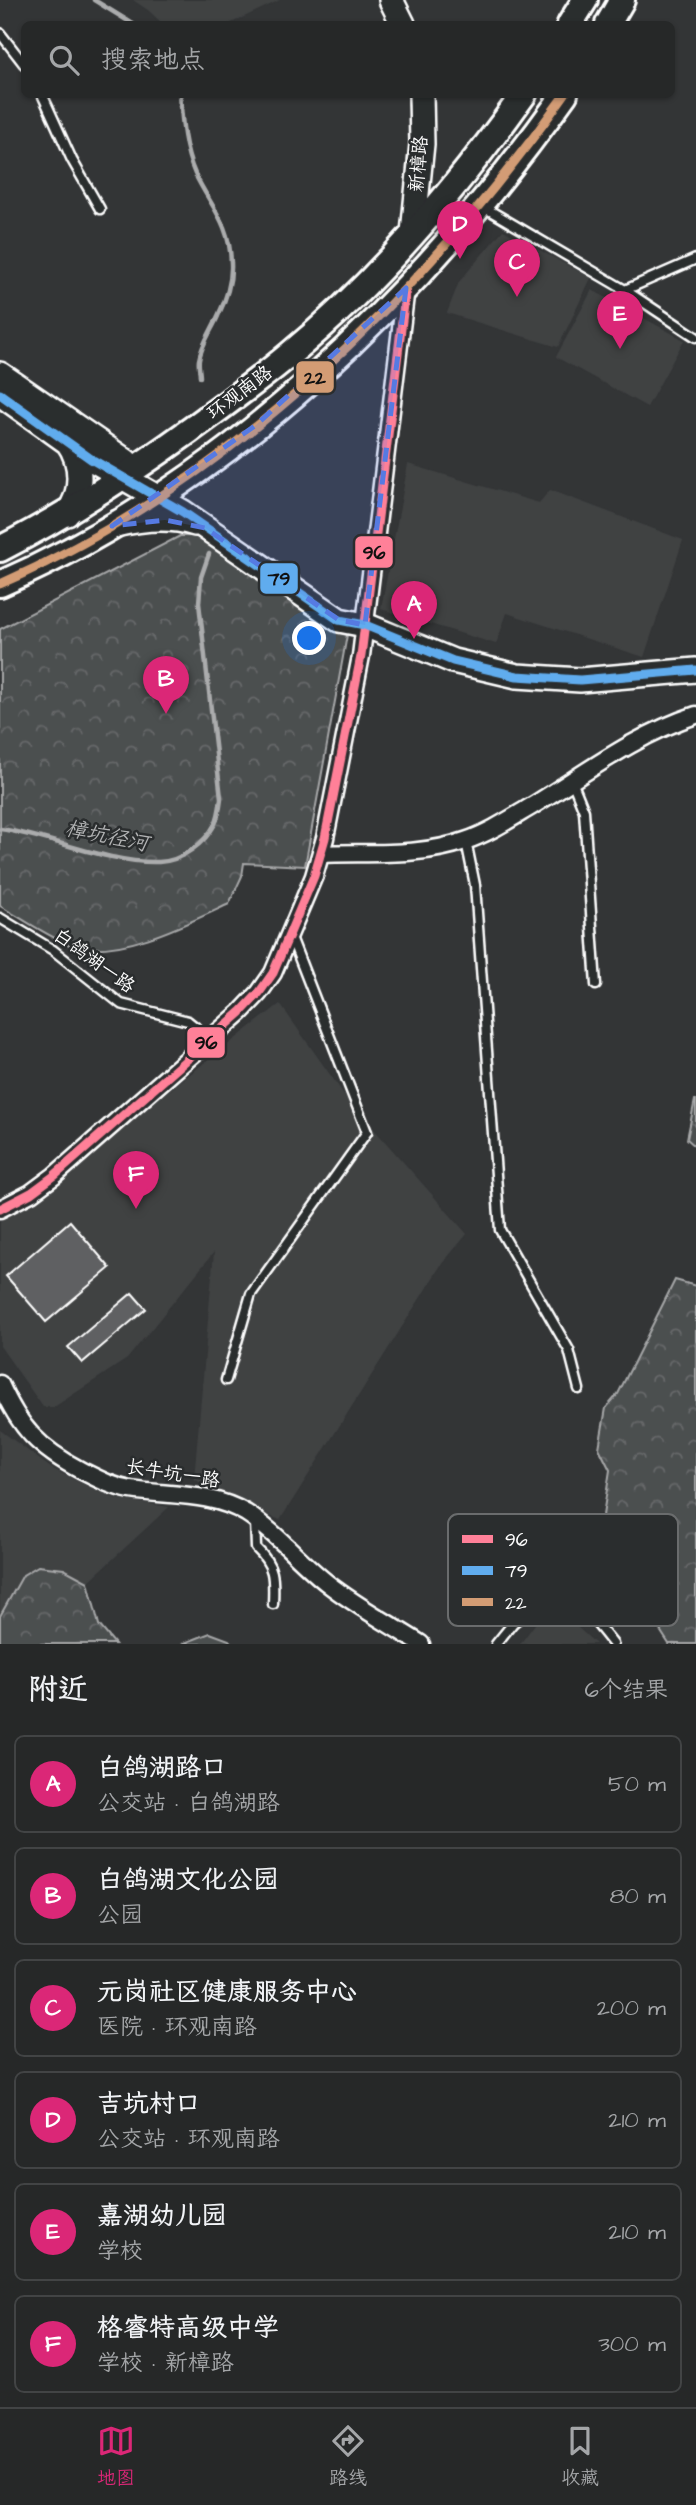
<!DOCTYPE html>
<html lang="zh">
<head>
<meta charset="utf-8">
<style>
	:root { --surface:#262828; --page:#2e3030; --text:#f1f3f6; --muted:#a4a6a8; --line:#424445; --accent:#db2777 }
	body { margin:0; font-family:"Architects Daughter","LXGW WenKai TC",sans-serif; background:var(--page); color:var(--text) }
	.you { position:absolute; left:310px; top:639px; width:24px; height:24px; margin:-18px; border:5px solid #fff; border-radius:50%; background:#1a73e8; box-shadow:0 0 0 10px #1a73e833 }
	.badge { display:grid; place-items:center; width:46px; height:46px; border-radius:50%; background:var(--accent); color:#fff; font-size:23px; font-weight:700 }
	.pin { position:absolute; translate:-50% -58px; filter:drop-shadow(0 2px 4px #0008) }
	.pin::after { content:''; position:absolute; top:37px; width:24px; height:21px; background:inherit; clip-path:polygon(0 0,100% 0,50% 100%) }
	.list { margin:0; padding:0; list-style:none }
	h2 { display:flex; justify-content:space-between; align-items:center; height:91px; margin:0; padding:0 28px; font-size:30px }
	h2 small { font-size:23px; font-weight:400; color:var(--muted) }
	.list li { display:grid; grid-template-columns:46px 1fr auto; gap:21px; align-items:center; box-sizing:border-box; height:98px; margin:0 14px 14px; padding:0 14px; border:2px solid var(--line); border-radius:10px }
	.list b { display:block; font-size:26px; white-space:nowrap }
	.list p { margin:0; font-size:23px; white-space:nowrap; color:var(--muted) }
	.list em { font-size:23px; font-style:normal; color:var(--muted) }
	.icon { flex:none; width:38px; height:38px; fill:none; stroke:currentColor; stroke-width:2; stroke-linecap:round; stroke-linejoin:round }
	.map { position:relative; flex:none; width:696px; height:1644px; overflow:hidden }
	.search { position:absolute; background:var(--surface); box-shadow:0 2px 5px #0004; left:21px; right:21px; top:21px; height:77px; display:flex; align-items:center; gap:18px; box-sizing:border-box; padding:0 24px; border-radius:10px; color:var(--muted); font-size:26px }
	.sheet { height:763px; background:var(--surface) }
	nav { display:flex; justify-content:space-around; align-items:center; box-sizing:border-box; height:98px; border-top:2px solid var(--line); background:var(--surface); font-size:19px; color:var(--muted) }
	nav a { display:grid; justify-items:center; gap:4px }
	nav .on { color:var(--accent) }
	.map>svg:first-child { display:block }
</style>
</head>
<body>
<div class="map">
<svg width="696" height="1644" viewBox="0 0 696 1644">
	<defs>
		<pattern id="forest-crowns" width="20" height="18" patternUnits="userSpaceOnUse" patternTransform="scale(1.75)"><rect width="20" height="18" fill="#4c4f50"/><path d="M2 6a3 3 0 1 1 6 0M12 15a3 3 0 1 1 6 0" fill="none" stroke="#67696a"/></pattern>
	</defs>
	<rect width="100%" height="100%" fill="#333536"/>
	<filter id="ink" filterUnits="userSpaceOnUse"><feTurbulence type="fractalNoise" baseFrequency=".0143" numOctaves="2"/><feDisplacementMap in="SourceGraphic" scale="14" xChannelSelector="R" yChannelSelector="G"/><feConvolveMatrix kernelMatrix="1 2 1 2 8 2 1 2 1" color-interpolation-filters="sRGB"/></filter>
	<g filter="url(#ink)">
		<path fill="#404243" d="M133,0H280L229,24H163L148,10Z
			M503,230L591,278L558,347L447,313L459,282Z
			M592,290L684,340L647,407L556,357Z
			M408,464L539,503L550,490L683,540L644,657L507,613L496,644L381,609Z
			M280,1004L348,1100L467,1234L441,1265L280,1520L244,1505L194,1479L214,1252L127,1359L54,1407H43L0,1346V1222Z
			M0,1430L51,1468L81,1483L114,1498L169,1507L88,1582L64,1569L38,1566L23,1575L0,1615Z
			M544,1612L577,1627L596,1644H520Z"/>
		<path fill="url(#forest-crowns)" stroke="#a6a7a8" stroke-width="2" d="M180,536H196L347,635L305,866L244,863L242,876L229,904C186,924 124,956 76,947C61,945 16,915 0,906V629Z
			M695,1100H696V1147L687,1139Z
			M675,1280L696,1286V1644H669L623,1573L602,1522L610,1470L599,1448L606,1408L618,1394Z
			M38,1566L64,1569L88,1582L99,1625L115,1644H0V1616L23,1575Z
			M210,1633L229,1640L232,1644H182Z"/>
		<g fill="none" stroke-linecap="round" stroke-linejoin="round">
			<path stroke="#abacad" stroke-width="4.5" d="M94,0L133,24
				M180,94C182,122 184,149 195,174C211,207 230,223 231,263C232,280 226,300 218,316C212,330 201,345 199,360C198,365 200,372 200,377
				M0,829C51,836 108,864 159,862C182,861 205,843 215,824C219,816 220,806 221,798L199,603L201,577L209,554"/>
		</g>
		<path fill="#5f6162" stroke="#fff" stroke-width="2" d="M70,1221L110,1268L46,1322L6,1276Z
			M132,1293L146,1309L82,1363L68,1347Z"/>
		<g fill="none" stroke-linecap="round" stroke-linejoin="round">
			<defs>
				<path id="lane" d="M0,33L24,64
					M42,94L72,160L100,209
					M482,206L625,290L696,337
					M625,290L696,259
					M572,781L584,811L596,985
					M466,841L475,885L500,1230L569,1350L579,1389
					M0,918L53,950L121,1004L188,1021L198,1029L207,1041
					M226,1380L251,1294L367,1132L291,937
					M255,1520L256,1548C275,1566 274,1578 273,1604
					M496,1644L513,1623L545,1596C584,1601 590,1616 613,1644"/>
				<path id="street" d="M321,854C368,852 420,857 465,841C489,833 510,819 532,806C584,774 637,734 696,715
					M0,1209L31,1193L54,1176L241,1012L259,993L273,973L314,876L325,838L361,656L406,288
					M0,1384C20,1428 38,1448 82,1471C98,1479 113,1487 131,1490C169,1496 211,1492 246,1513C276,1532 299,1561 327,1583C356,1606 390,1624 421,1644"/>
				<path id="secondary" d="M391,0L403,24
					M413,233L422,144L421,94
					M0,374L126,461
					M0,394L91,459L183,512L339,620L365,625L453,661L517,676L580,680L696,670
					M67,514C83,493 83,463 67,441
					M115,525C140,519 170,516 195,524"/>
				<path id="primary" d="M570,24L585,0
					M608,24L622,0
					M0,549C67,515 128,475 189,431C223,406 258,381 290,354C380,280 456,189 524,94
					M0,584C229,484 421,296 565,94"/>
			</defs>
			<use href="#lane" stroke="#fff" stroke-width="13"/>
			<use href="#street" stroke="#fff" stroke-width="21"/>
			<use href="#secondary" stroke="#fff" stroke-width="28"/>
			<use href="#primary" stroke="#fff" stroke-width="30"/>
			<use href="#lane" stroke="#2a2d2e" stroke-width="8"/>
			<use href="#street" stroke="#2a2d2e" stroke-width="16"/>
			<use href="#secondary" stroke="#2a2d2e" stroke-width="23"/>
			<use href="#primary" stroke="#2a2d2e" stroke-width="24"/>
			<defs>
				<path id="bus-1" d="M0,1209L31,1193L54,1176L241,1012L259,993L273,973L314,876L325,838L361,656L406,288"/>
				<path id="bus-2" d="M0,394L91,459L183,512L339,620L365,625L453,661L517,676L580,680L696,670"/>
				<path id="bus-3" d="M0,584C229,484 421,296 565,94"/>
			</defs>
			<use href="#bus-1" stroke="#2a2d2e" stroke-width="14"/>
			<use href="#bus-2" stroke="#2a2d2e" stroke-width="14"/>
			<use href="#bus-3" stroke="#2a2d2e" stroke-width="14"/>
			<use href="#bus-1" stroke="#ff8098" stroke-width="9"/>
			<use href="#bus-2" stroke="#60acee" stroke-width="9"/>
			<use href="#bus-3" stroke="#d39c74" stroke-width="9"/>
		</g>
	</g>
	<path fill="#567ae2" fill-opacity="0.2" stroke="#567ae2" stroke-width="5" stroke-dasharray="14 9" stroke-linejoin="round" d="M406,288L365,625L339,620L205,528L165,520L112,526L256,425Z"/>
	<g text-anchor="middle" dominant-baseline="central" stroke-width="5" stroke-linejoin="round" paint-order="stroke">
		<g font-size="19" fill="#fff" stroke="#2a2d2e">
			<text transform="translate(419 164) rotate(-85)">新樟路</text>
			<text transform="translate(240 393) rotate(-37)">环观南路</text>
			<text transform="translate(94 961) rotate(36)">白鸽湖一路</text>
			<text transform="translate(173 1474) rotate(9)">长牛坑一路</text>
		</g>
		<g font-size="21" font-style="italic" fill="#b2b3b4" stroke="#2a2d2e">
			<text transform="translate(107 836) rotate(11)">樟坑径河</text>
		</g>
	</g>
	<rect x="448" y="1514" width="230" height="112" rx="10" fill="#2a2d2e" stroke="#6a6c6d" stroke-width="2"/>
	<rect x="462" y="1535" width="31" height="8" fill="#ff8098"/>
	<rect x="462" y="1566" width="31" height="9" fill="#60acee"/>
	<rect x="462" y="1598" width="31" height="8" fill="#d39c74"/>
	<g font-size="19" fill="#fff">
		<text x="505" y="1546">96</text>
		<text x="505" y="1577">79</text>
		<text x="505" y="1609">22</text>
	</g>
	<g stroke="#2a2d2e" stroke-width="2.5">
		<rect x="295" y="360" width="40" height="34" rx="7" fill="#d39c74"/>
		<rect x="354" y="535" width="40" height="34" rx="7" fill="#ff8098"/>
		<rect x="259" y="562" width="40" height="33" rx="7" fill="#60acee"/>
		<rect x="186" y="1026" width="40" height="33" rx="7" fill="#ff8098"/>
	</g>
	<g font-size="19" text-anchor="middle" font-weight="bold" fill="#111">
		<text x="315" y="384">22</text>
		<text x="374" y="559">96</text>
		<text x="279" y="585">79</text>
		<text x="206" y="1049">96</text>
	</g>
</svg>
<div class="you"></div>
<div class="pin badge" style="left:414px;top:639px">A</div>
<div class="pin badge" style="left:166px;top:714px">B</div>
<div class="pin badge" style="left:517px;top:297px">C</div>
<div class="pin badge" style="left:460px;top:259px">D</div>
<div class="pin badge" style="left:620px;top:349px">E</div>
<div class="pin badge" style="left:136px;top:1209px">F</div>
<div class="search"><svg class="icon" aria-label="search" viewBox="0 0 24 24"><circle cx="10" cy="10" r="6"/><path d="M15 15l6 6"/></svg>搜索地点</div>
</div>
<section class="sheet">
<h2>附近<small>6个结果</small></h2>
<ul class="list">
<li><span class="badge">A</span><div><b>白鸽湖路口</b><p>公交站 · 白鸽湖路</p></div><em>50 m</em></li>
<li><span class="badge">B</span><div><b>白鸽湖文化公园</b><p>公园</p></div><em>80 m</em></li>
<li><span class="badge">C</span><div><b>元岗社区健康服务中心</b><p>医院 · 环观南路</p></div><em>200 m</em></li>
<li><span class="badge">D</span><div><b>吉坑村口</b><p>公交站 · 环观南路</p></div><em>210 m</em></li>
<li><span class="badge">E</span><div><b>嘉湖幼儿园</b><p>学校</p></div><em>210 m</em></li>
<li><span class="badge">F</span><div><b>格睿特高级中学</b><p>学校 · 新樟路</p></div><em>300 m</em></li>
</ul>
</section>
<nav>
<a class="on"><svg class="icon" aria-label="map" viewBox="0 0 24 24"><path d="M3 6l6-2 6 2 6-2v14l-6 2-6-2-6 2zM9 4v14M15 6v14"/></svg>地图</a>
<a><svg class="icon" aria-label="directions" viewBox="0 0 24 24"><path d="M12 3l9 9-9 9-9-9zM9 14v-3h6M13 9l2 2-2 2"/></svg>路线</a>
<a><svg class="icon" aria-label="saved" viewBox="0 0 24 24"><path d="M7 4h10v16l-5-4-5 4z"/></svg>收藏</a>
</nav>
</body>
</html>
